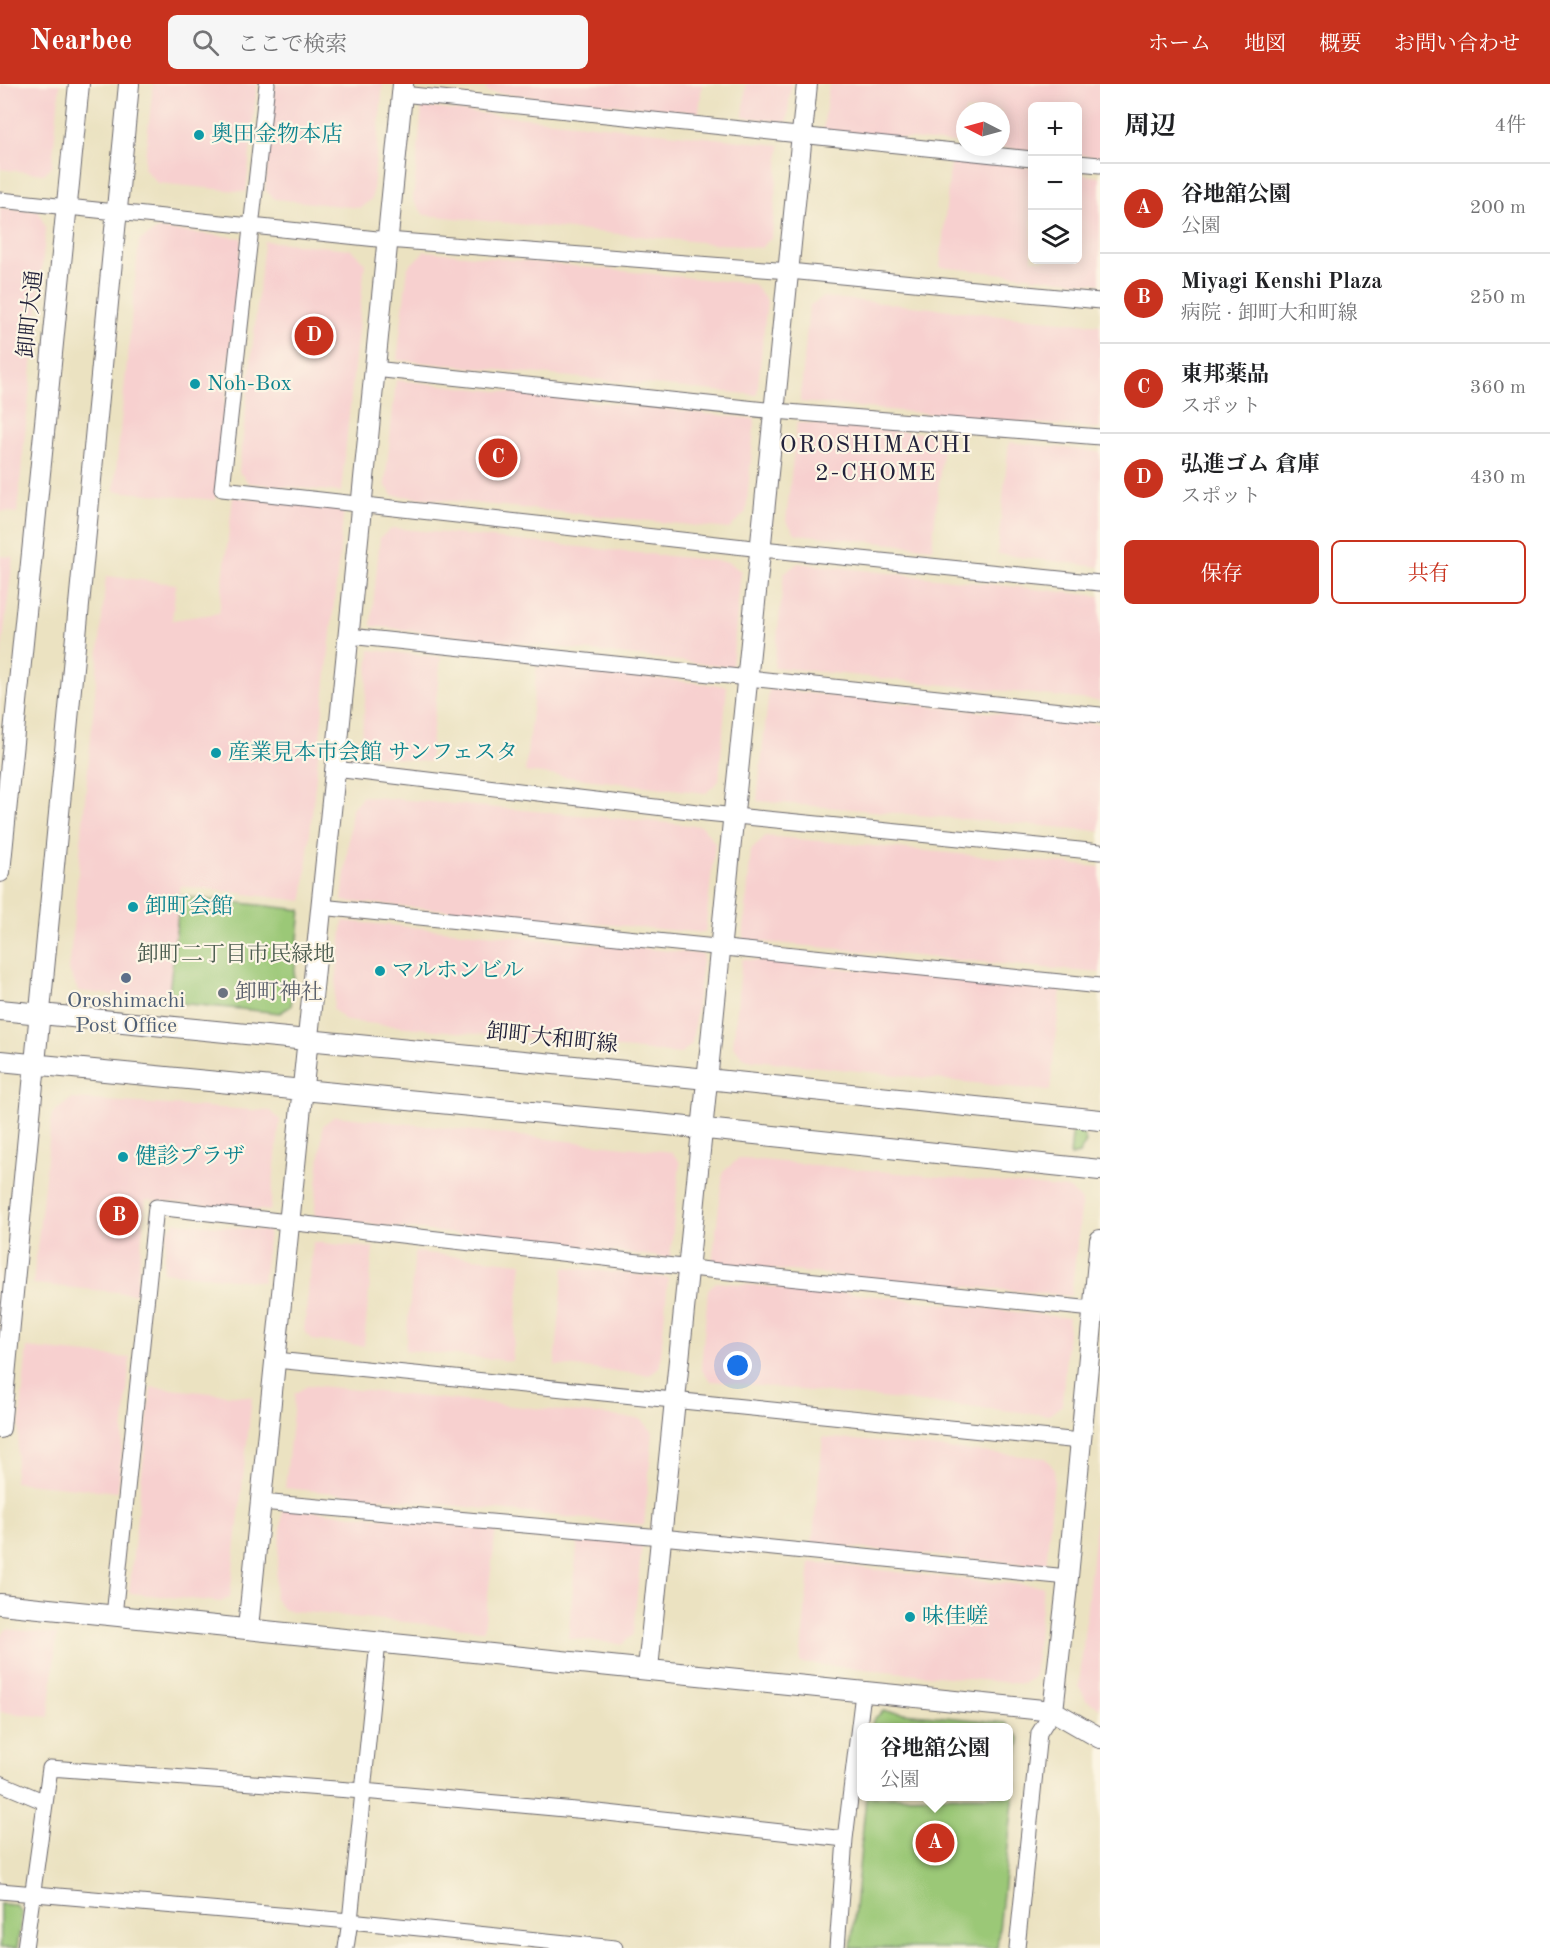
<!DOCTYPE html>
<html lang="ja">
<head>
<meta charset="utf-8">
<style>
	:root { --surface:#fff; --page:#f6f6f6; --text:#202124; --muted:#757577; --line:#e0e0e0; --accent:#c8321e }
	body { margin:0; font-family:"Old Standard TT","Noto Serif JP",serif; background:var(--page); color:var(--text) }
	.controls { position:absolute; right:18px; top:18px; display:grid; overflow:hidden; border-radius:9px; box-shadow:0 3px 15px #0003 }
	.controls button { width:54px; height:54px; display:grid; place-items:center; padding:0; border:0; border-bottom:2px solid var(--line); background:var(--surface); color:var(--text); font:30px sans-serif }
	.compass { position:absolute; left:956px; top:18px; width:54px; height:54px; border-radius:50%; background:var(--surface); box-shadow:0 3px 15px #0003; rotate:276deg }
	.you { position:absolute; left:738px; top:1282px; width:21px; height:21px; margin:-15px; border:4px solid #fff; border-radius:50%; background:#1a73e8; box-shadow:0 0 0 9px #1a73e833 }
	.badge { display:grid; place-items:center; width:39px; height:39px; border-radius:50%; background:var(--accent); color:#fff; font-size:20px; font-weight:700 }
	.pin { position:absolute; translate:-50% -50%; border:3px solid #fff; box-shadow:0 2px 6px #0006 }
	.popup { position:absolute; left:857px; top:1639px; width:156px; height:78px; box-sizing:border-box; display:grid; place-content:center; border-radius:9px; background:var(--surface); filter:drop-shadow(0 2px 4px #0005); font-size:20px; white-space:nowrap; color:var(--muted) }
	.popup b { font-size:22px; color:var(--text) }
	.popup::after { content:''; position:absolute; left:50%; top:100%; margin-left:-12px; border:12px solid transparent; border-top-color:var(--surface) }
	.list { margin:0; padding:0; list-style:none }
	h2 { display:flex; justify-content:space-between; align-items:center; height:78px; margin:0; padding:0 24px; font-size:26px }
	h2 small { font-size:20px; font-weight:400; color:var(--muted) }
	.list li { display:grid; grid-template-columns:39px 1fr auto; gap:18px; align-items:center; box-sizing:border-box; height:90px; padding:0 24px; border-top:2px solid var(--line) }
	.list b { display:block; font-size:22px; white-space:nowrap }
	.list p { margin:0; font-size:20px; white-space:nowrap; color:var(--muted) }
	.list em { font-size:20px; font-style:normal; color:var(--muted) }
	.actions { display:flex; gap:12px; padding:18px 24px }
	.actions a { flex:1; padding:14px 0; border:2px solid var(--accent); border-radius:9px; text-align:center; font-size:21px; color:var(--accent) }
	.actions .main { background:var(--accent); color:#fff }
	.icon { flex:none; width:33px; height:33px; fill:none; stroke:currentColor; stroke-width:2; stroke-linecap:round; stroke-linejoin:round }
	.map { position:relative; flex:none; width:1100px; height:1864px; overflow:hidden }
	header { display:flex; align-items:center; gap:36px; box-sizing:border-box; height:84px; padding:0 30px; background:var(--accent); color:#fff }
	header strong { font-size:28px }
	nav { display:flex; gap:33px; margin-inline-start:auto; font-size:21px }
	.search { width:420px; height:54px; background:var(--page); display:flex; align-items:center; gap:15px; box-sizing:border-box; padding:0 21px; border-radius:9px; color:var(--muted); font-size:22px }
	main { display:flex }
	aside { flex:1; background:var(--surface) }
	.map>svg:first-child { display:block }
</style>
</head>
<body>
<header>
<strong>Nearbee</strong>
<div class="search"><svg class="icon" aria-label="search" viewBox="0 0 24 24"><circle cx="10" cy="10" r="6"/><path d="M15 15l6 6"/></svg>ここで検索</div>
<nav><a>ホーム</a><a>地図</a><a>概要</a><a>お問い合わせ</a></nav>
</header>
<main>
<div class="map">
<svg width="1100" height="1864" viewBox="0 0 1100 1864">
	<rect width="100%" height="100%" fill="#fcf5e5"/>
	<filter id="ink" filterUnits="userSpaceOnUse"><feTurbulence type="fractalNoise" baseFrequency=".0167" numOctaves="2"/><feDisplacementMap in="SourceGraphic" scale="12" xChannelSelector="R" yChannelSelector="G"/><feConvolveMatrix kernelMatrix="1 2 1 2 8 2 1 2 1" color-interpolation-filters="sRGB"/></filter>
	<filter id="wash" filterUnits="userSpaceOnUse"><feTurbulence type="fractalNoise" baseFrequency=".008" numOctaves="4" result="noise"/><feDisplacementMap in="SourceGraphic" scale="24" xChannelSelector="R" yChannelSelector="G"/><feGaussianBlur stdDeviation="1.35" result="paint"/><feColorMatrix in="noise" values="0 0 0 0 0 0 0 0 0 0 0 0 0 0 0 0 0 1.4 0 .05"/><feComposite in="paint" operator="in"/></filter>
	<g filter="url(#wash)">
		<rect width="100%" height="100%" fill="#ebe2c1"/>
		<path fill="#f7d0cf" d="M0,0H60L52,82L44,90L0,85Z
			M153,0H257L246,108L157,99L144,84Z
			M275,0H383L372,115L360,124L275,115L265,106Z
			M487,0H702L699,29L486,8Z
			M746,0H791L787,38L743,33Z
			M829,0H1100V73L1078,71V22H1032V67L994,63H1001V27H965V60L823,47Z
			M422,23L780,61L772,153L761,164L424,131L413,116Z
			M951,74L1032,84V176H1078V90L1100,93V200L940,183Z
			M0,124L38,127L46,144L17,429L0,427Z
			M158,145L242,154L215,416L114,407L139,157Z
			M264,157L351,165L365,179L341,408L249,399L239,388Z
			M425,167L753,200L767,217L757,311L397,276L408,183Z
			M823,213L1100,241V345L800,318L809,222Z
			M396,296L755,335L746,428L729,445L392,411L385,400Z
			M797,338L944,351L932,464L796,450L786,437Z
			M1009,358L1100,368V483L997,470Z
			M233,413L344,424L303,817L180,802L168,918L78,907L69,886L106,492L176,500L172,536L219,529Z
			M393,444L728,478L741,487L732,583L371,542L380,453Z
			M0,472L13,473L0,581Z
			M798,479L1100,512V617L774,583L784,489Z
			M370,566L441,573L429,678L360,670Z
			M537,582L727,602L719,697L706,709L525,688Z
			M769,605L1100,640V747L757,717Z
			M363,712L702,742L715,759L705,849L342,817L352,724Z
			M765,752L1100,783V889L743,856L751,766Z
			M343,837L703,870L692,960L680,970L346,937L333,925Z
			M742,875L1061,905L1050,1007L745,975L733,962Z
			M71,1015L271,1027L280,1036L270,1127L146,1116L136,1210L33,1200L52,1030Z
			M335,1032L672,1068L680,1079L670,1174L314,1134L323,1041Z
			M739,1074L1070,1105L1082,1118L1071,1212L712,1180L723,1088Z
			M176,1138L269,1147L263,1198L163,1188L167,1147Z
			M313,1158L373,1164L364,1262L312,1256L304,1247Z
			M415,1168L522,1179L512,1277L405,1266Z
			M564,1183L668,1194L660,1282L650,1291L555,1281Z
			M716,1198L859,1210L1069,1234L1062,1321L1049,1331L711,1297L701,1285L708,1206Z
			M27,1264L130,1274L118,1408L14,1398Z
			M309,1301L641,1335L653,1348L644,1441L285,1404L295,1309Z
			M151,1303L252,1313L230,1513L221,1518L129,1509Z
			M823,1353L1045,1374L1055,1385L1046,1482L812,1460Z
			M1100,1395V1624L1086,1616L1079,1602Z
			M283,1424L496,1445L484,1546L284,1526L274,1514Z
			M578,1453L642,1460L633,1551L622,1560L568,1554Z
			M810,1478L977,1497L1043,1502L1034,1593L1023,1600L800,1579Z
			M7,1545L57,1550L49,1633L0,1628V1552Z"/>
		<path fill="#9bc877" stroke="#5e7559" stroke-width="1.5" d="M180,812L301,826L291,922L280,929L168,918Z
			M1073,1040L1081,1044L1086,1058L1079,1070L1070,1072Z
			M883,1627L1006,1639L1020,1654L997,1864H851L866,1713L1008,1712V1644L872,1643L873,1636Z
			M0,1820L16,1821L22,1829L17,1864H0Z"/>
	</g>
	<g filter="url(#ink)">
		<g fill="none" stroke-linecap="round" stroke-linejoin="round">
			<defs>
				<path id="minor" d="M267,0L222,405L762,465L1100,499
					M402,10L1032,75
					M1078,79L1100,81
					M0,116L387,156L789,187L1100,217
					M374,285L775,327L1100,353
					M349,552L1100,631
					M335,685L706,729L1100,768
					M321,823L1100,902
					M276,1276L1080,1357
					M261,1418L661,1453L1068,1493
					M114,1532L156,1123L709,1186L1093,1225
					M0,1699L45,1718
					M0,1807L350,1837L615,1864
					M25,1864L50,1684L363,1707L598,1728L845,1755
					M346,1864L350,1837L378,1558
					M837,1864L845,1755L863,1609
					M1017,1864L1039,1649L1053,1627"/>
				<path id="tertiary" d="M0,788L79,0
					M0,926L707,995L1100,1036
					M0,977L658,1040L1100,1086
					M0,1344L129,0
					M0,1520L1053,1627L1100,1654
					M248,1544C302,1029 352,515 403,0
					M648,1585L807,0
					M1053,1627L1068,1493L1100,1156"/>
			</defs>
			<use href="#minor" stroke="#68656a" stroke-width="17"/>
			<use href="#tertiary" stroke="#68656a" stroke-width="22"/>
			<use href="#minor" stroke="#fff" stroke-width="15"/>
			<use href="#tertiary" stroke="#fff" stroke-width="20"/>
		</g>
	</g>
	<g fill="#0f9aa8" stroke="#fcf5e5" stroke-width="2">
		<circle cx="199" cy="51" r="6"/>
		<circle cx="195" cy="300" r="6"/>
		<circle cx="216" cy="669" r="6"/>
		<circle cx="133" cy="823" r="6"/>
		<circle cx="380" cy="887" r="6"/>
		<circle cx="123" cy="1073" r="6"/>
		<circle cx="910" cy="1533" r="6"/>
	</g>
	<circle fill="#5c6f8a" stroke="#fcf5e5" stroke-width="2" cx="126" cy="894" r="6"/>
	<circle fill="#6b7280" stroke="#fcf5e5" stroke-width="2" cx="223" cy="909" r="6"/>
	<g text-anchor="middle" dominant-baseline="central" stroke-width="4.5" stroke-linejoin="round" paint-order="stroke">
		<g font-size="22" fill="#0d838f" stroke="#fcf5e5" text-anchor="start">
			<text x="211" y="51">奥田金物本店</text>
			<text x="207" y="300">Noh-Box</text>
			<text x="228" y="669">産業見本市会館 サンフェスタ</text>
			<text x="145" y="823">卸町会館</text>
			<text x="392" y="887">マルホンビル</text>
			<text x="135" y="1073">健診プラザ</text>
			<text x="922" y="1533">味佳嵯</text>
		</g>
		<g font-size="22" fill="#22223b" stroke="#fcf5e5">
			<text transform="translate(31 230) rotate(-84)">卸町大通</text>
			<text transform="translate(552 955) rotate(6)">卸町大和町線</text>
		</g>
		<g font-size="22" fill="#4c5c50" stroke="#fcf5e5">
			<text x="236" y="871">卸町二丁目市民緑地</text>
		</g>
		<g font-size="22" fill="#5b616d" stroke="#fcf5e5" text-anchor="start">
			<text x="235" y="909">卸町神社</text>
		</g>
		<g font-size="22" fill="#4e5e75" stroke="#fcf5e5">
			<text x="126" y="917">Oroshimachi<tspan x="126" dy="25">Post Office</tspan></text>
		</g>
		<g font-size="24" letter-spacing="1.5" fill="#22223b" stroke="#fcf5e5">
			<text x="876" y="362">OROSHIMACHI<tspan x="876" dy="28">2-CHOME</tspan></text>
		</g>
	</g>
</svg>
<div class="controls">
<button>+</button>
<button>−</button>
<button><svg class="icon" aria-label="layers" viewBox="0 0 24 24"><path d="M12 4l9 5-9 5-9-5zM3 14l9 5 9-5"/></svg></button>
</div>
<svg class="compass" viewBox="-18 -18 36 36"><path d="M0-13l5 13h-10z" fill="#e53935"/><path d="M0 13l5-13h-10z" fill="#757577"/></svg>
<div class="you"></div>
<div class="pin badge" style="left:935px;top:1759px">A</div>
<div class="popup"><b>谷地舘公園</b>公園</div>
<div class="pin badge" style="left:119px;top:1132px">B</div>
<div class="pin badge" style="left:498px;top:374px">C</div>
<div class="pin badge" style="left:314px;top:252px">D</div>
</div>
<aside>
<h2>周辺<small>4件</small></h2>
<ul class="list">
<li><span class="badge">A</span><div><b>谷地舘公園</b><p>公園</p></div><em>200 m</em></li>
<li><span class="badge">B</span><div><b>Miyagi Kenshi Plaza</b><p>病院 · 卸町大和町線</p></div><em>250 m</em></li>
<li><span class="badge">C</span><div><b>東邦薬品</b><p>スポット</p></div><em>360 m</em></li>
<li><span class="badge">D</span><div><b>弘進ゴム 倉庫</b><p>スポット</p></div><em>430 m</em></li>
</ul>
<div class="actions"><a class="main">保存</a><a>共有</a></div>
</aside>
</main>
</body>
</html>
